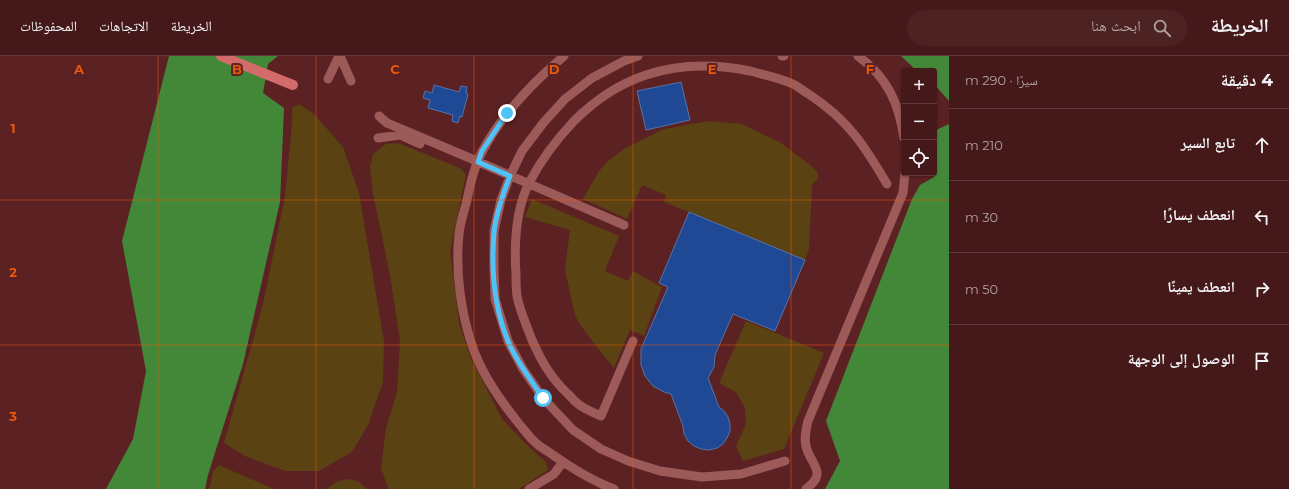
<!DOCTYPE html>
<html lang="ar">
<head>
<meta charset="utf-8">
<style>
	:root { --surface:#45191a; --page:#4c2223; --text:#f1f3f6; --muted:#b0a0a2; --line:#5d3839 }
	body { margin:0; font-family:Montserrat,"Noto Naskh Arabic",sans-serif; background:var(--page); color:var(--text); direction:rtl }
	.controls { position:absolute; right:12px; top:12px; display:grid; overflow:hidden; border-radius:4px; box-shadow:0 1px 3px #0004 }
	.controls button { width:36px; height:36px; display:grid; place-items:center; padding:0; border:0; border-bottom:1px solid var(--line); background:var(--surface); color:var(--text); font:20px sans-serif }
	.stop { position:absolute; width:12px; height:12px; margin:-9px; border:3px solid #4fc3f7; border-radius:50%; background:#fff }
	.stop.end { background:#4fc3f7; border-color:#fff; box-shadow:0 1px 4px #0008 }
	.list { margin:0; padding:0; list-style:none }
	h2 { display:flex; justify-content:space-between; align-items:center; height:52px; margin:0; padding:0 16px; font-size:17px }
	h2 small { font-size:13px; font-weight:400; color:var(--muted) }
	.list li { display:grid; grid-template-columns:26px 1fr auto; gap:12px; align-items:center; box-sizing:border-box; height:72px; padding:0 16px; border-top:1px solid var(--line) }
	.list b { display:block; font-size:15px; white-space:nowrap }
	.list em { font-size:13px; font-style:normal; color:var(--muted) }
	.icon { flex:none; width:22px; height:22px; fill:none; stroke:currentColor; stroke-width:2; stroke-linecap:round; stroke-linejoin:round }
	.map { position:relative; flex:none; width:949px; height:433px; overflow:hidden; direction:ltr }
	header { display:flex; align-items:center; gap:24px; box-sizing:border-box; height:56px; padding:0 20px; background:var(--surface); border-bottom:1px solid var(--line) }
	header strong { font-size:19px }
	nav { display:flex; gap:22px; margin-inline-start:auto; font-size:14px }
	.search { width:280px; height:36px; background:var(--page); display:flex; align-items:center; gap:10px; box-sizing:border-box; padding:0 14px; border-radius:22px; color:var(--muted); font-size:15px }
	main { display:flex }
	aside { flex:1; background:var(--surface) }
	.map>svg:first-child { display:block }
</style>
</head>
<body>
<header>
<strong>الخريطة</strong>
<div class="search"><svg class="icon" aria-label="search" viewBox="0 0 24 24"><circle cx="10" cy="10" r="6"/><path d="M15 15l6 6"/></svg>ابحث هنا</div>
<nav><a>الخريطة</a><a>الاتجاهات</a><a>المحفوظات</a></nav>
</header>
<main>
<aside>
<h2>4 دقيقة<small>سيرًا · 290 m</small></h2>
<ul class="list">
<li><svg class="icon" aria-label="ahead" viewBox="0 0 24 24"><path d="M12 20V5M6 11l6-6 6 6"/></svg><div><b>تابع السير</b></div><em>210 m</em></li>
<li><svg class="icon" aria-label="left" viewBox="0 0 24 24"><path d="M17 20v-9H6M10 6l-5 5 5 5"/></svg><div><b>انعطف يسارًا</b></div><em>30 m</em></li>
<li><svg class="icon" aria-label="right" viewBox="0 0 24 24"><path d="M7 20v-9h11M14 6l5 5-5 5"/></svg><div><b>انعطف يمينًا</b></div><em>50 m</em></li>
<li><svg class="icon" aria-label="arrive" viewBox="0 0 24 24"><path d="M6 21V4h12l-3 4 3 4H6"/></svg><div><b>الوصول إلى الوجهة</b></div></li>
</ul>
</aside>
<div class="map">
<svg width="949" height="433" viewBox="0 0 949 433">
	<rect width="100%" height="100%" fill="#5c2123"/>
	<path fill="#5a4212" d="M299,48L314,58L343,91L359,137L384,285L383,326L368,369L352,396L319,415H285L245,400L224,387L263,248L285,140L292,68V52Z
		M709,65L742,68L781,87L809,108L818,117V122L812,129L809,193L805,204L664,146L666,139L642,129L627,163L583,143L599,115L609,104L624,93L664,73Z
		M398,87L460,112L466,119L450,195L459,267L470,300L502,363L530,392L546,406L548,414L519,433H389L381,413L386,372L397,336L400,285L390,219L373,138L370,112L373,98L386,88Z
		M532,143L619,180L605,215L628,225L633,215L662,231L644,280L630,274L614,312L603,299L579,267L575,259L565,214L570,174L525,161Z
		M746,265L824,297L784,393L743,405L736,390L746,368L745,352L736,336L719,327Z
		M219,409L274,433H209L213,416Z
		M350,423L359,426L367,433H327C334,426 340,424 350,423Z"/>
	<path fill="#438838" d="M169,0H278L268,8L263,37L284,52L280,146L243,308L208,419L205,433H106L133,383L146,315L122,185Z
		M901,0H949V45L934,28V15H917Z
		M949,68V433H825L840,405L826,365L912,143L920,129L934,121V75Z"/>
	<path fill="#1f4995" stroke="#5673a7" d="M681,26L690,64L646,74L637,35Z
		M434,29L459,36L461,30L467,31L466,37L468,38L462,61L460,60L458,67L452,65L453,59L428,52L430,44L423,42L425,35L432,37Z
		M689,156L805,204L775,275L733,258L715,299L714,311L708,322L719,351L724,355L728,361L730,368V375L727,382L723,388L717,392L709,394L701,393L694,390L688,385L684,378L683,370L671,338L664,336L653,330L645,320L641,309V293L668,231L659,227Z"/>
	<g fill="none" stroke-linecap="round" stroke-linejoin="round">
		<path stroke="#9c5a59" stroke-width="9" d="M340,0L351,25
			M564,0C532,27 503,57 483,94C474,110 470,130 466,148C463,158 460,168 459,178C455,216 461,259 474,295C484,321 502,347 520,369C525,375 530,382 536,387C541,392 548,395 553,399C573,413 592,425 614,433
			M638,0L624,5L592,22L565,43L544,66L522,95L510,120L501,144L494,175V211L495,243L508,285L523,313L543,342L573,374L601,393L628,405L660,415L702,421L741,418L785,405
			M782,0H784
			M858,0C887,21 899,47 904,82
			M328,23L339,0
			M379,60L387,67L465,100L624,169
			M378,82L400,79L420,88
			M633,285L601,360C594,357 587,354 581,350C576,347 572,342 568,338C548,320 536,296 527,271C523,261 519,251 517,240C516,233 516,226 516,218C514,188 515,155 529,127C541,104 556,84 574,65C594,45 619,28 646,19C679,8 716,8 750,15C764,19 781,22 795,29C800,32 805,36 810,39C848,64 864,89 887,128
			M529,433L554,418L563,406
			M806,433C829,416 810,409 806,390C804,381 806,373 808,365L903,137L905,117"/>
		<path stroke="#d36b6b" stroke-width="10" d="M221,0L293,29"/>
	</g>
	<g fill="none" stroke-linecap="round" stroke-linejoin="round">
		<path stroke="#4fc3f7" stroke-width="5" d="M507,57L482,95L478,106L510,120C503,138 496,157 494,176C491,212 494,251 508,285C516,305 531,324 543,342"/>
	</g>
	<path fill="none" stroke="#e8590c" stroke-width="1" stroke-opacity="0.55" d="M158,0V433M316,0V433M474,0V433M633,0V433M791,0V433M0,144H949M0,289H949"/>
	<g font-size="13" text-anchor="middle" font-weight="bold" fill="#e8590c" stroke="#5c2123" stroke-width="4" stroke-linejoin="round" paint-order="stroke">
		<text x="79" y="18">A</text>
		<text x="237" y="18">B</text>
		<text x="395" y="18">C</text>
		<text x="554" y="18">D</text>
		<text x="712" y="18">E</text>
		<text x="870" y="18">F</text>
		<text x="13" y="77">1</text>
		<text x="13" y="221">2</text>
		<text x="13" y="365">3</text>
	</g>
</svg>
<div class="controls">
<button>+</button>
<button>−</button>
<button><svg class="icon" aria-label="locate" viewBox="0 0 24 24"><circle cx="12" cy="12" r="6"/><path d="M12 2v4M12 18v4M2 12h4M18 12h4"/></svg></button>
</div>
<div class="stop" style="left:543px;top:342px"></div>
<div class="stop end" style="left:507px;top:57px"></div>
</div>
</main>
</body>
</html>
